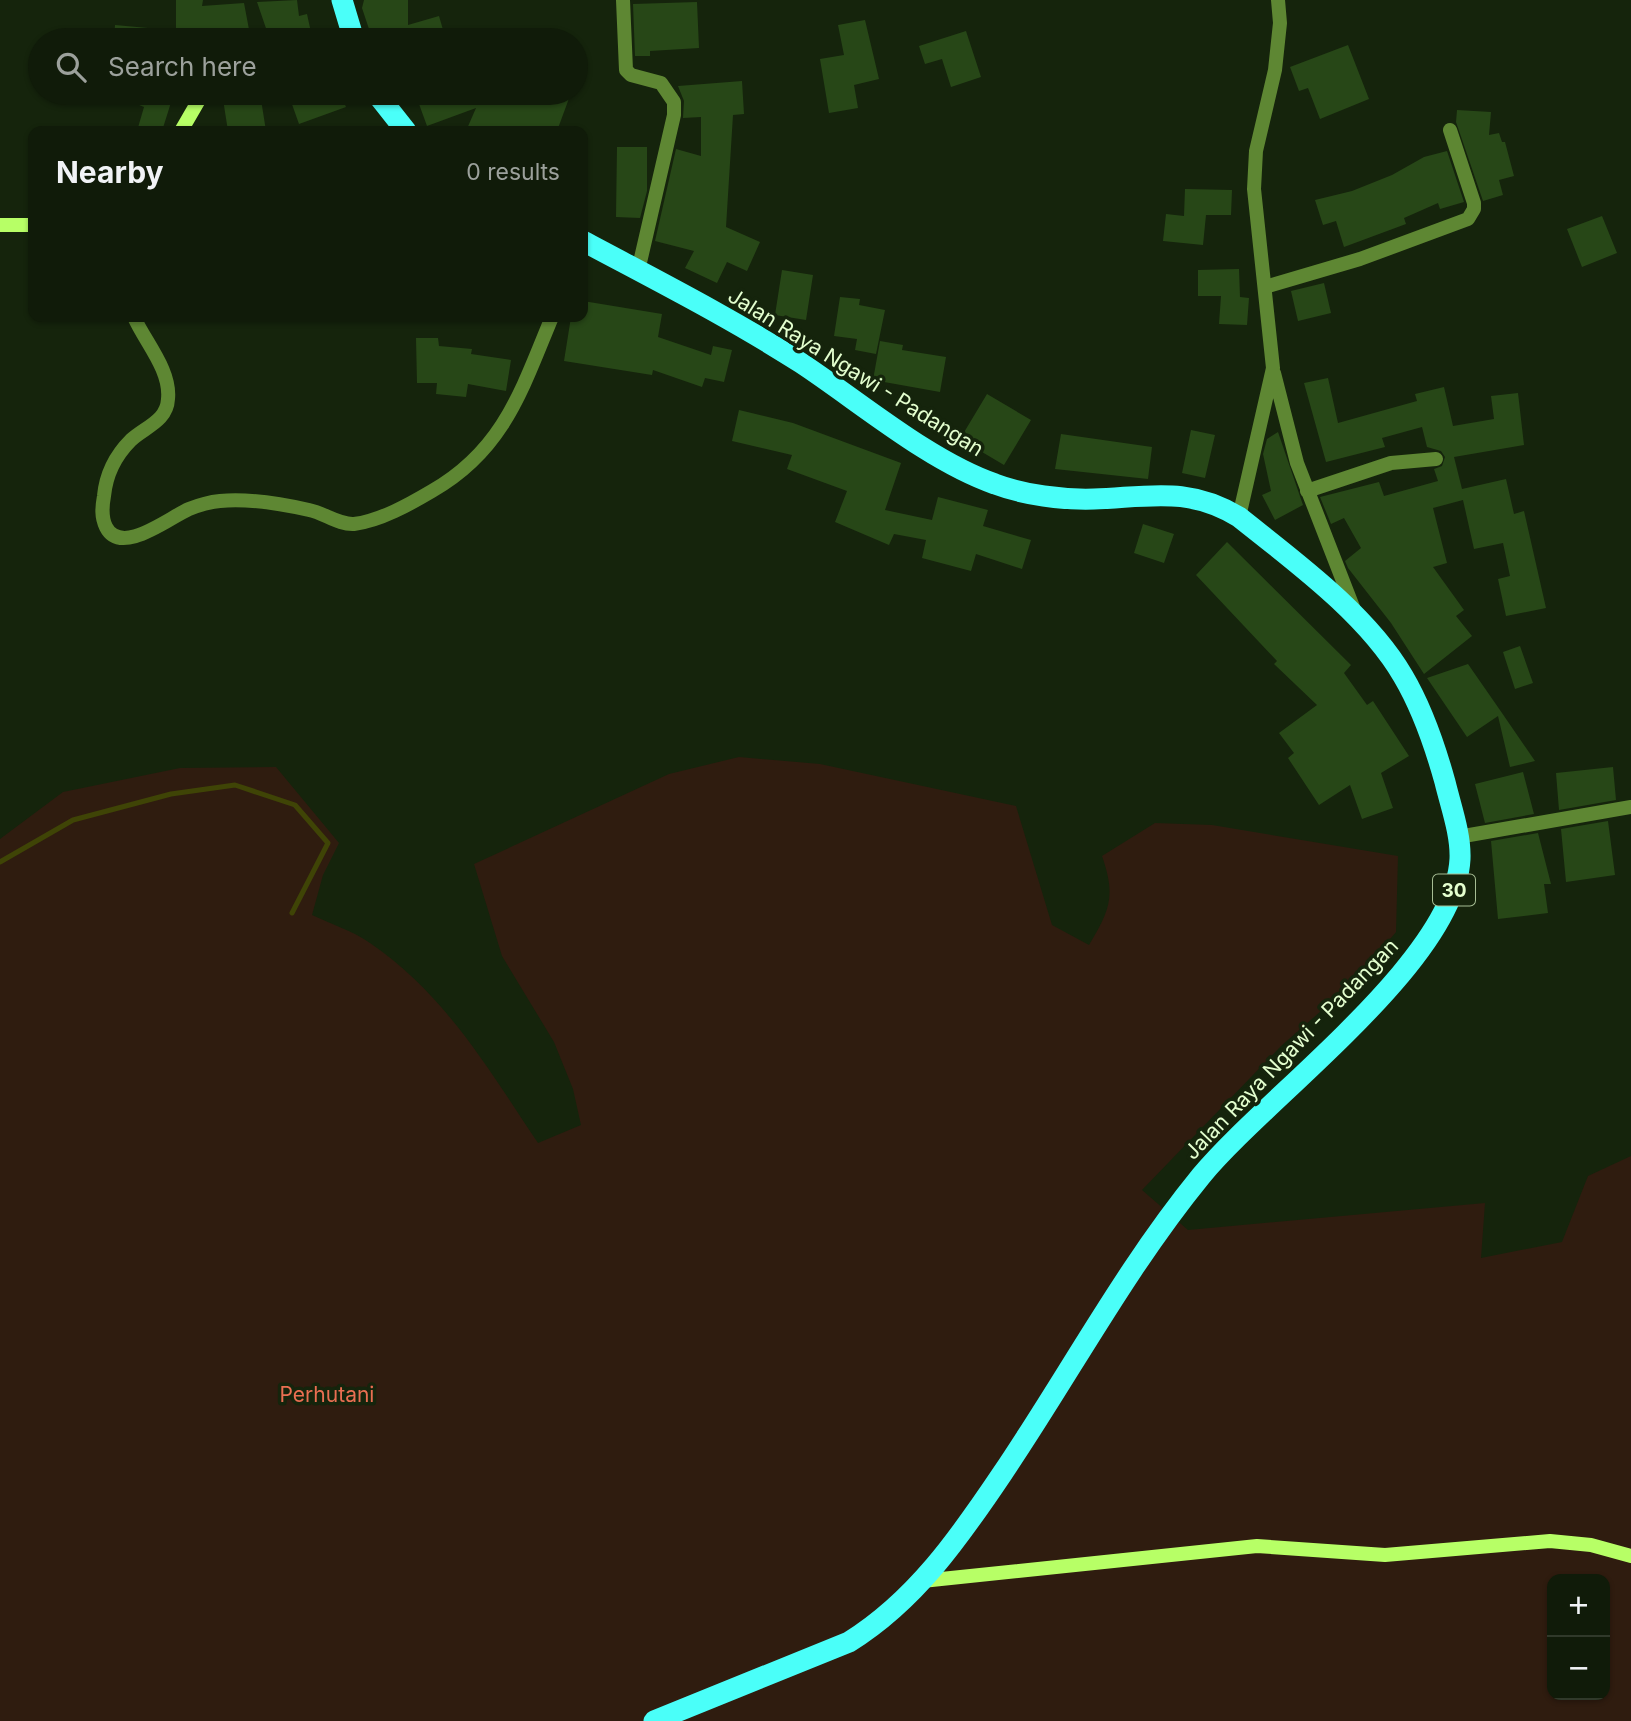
<!DOCTYPE html>
<html lang="en">
<head>
<meta charset="utf-8">
<style>
	:root { --surface:#101b09; --page:#1e2817; --text:#f1f3f6; --muted:#9ca19c; --line:#30392a }
	body { margin:0; font-family:Inter,sans-serif; background:var(--page); color:var(--text) }
	.controls { position:absolute; right:21px; bottom:21px; display:grid; overflow:hidden; border-radius:14px; box-shadow:0 2px 5px #0004 }
	.controls button { width:63px; height:63px; display:grid; place-items:center; padding:0; border:0; border-bottom:2px solid var(--line); background:var(--surface); color:var(--text); font:35px sans-serif }
	.list { margin:0; padding:0; list-style:none }
	h2 { display:flex; justify-content:space-between; align-items:center; height:91px; margin:0; padding:0 28px; font-size:30px }
	h2 small { font-size:23px; font-weight:400; color:var(--muted) }
	.icon { flex:none; width:38px; height:38px; fill:none; stroke:currentColor; stroke-width:2; stroke-linecap:round; stroke-linejoin:round }
	.map { position:relative; flex:none; width:1631px; height:1721px; overflow:hidden }
	.search { position:absolute; background:var(--surface); box-shadow:0 2px 5px #0004; left:28px; top:28px; width:560px; height:77px; display:flex; align-items:center; gap:18px; box-sizing:border-box; padding:0 24px; border-radius:38px; color:var(--muted); font-size:26px }
	.panel { position:absolute; background:var(--surface); box-shadow:0 2px 5px #0004; left:28px; top:126px; width:560px; height:196px; border-radius:14px }
	.map>svg:first-child { display:block }
</style>
</head>
<body>
<div class="map">
<svg width="1631" height="1721" viewBox="0 0 1631 1721">
	<rect width="100%" height="100%" fill="#15240c"/>
	<path fill="#2f1c0f" fill-rule="evenodd" d="M739,757L820,764L1016,806L1052,925L1089,945C1110,910 1116,896 1102,856L1155,823L1212,825L1398,856L1396,932L1353,983L1281,1046L1142,1190L1188,1230L1485,1203L1481,1258L1562,1242L1588,1176L1631,1156V1721H0V839L63,792L180,768L276,767L339,843L323,875L312,915C331,924 353,931 370,943C445,994 489,1070 538,1143L581,1125L573,1089L554,1042L502,956L474,864L669,774ZM1552,1579H1605V1695H1552Z"/>
	<g fill="none" stroke-linecap="round" stroke-linejoin="round">
		<path stroke="#3f4406" stroke-width="5" d="M0,862L73,820L171,794L235,785L295,805L328,843L292,913"/>
	</g>
	<path fill="#274717" d="M176,0H203L202,6L244,3L251,40H221V35H176Z
		M297,0L299,16L307,14L312,37L270,40L257,2Z
		M364,0H408V25L439,16L446,40H370L371,35L362,8Z
		M697,2L699,48L650,51V56H635L633,4Z
		M865,20L879,79L854,85L858,108L829,113L820,59L844,55L838,25Z
		M115,25L159,29V40H114Z
		M966,31L981,77L951,87L942,59L925,64L919,46Z
		M1348,45L1369,99L1320,119L1308,88L1299,91L1290,67Z
		M742,81L744,114L733,115L726,227L760,242L747,271L727,262L717,283L685,268L694,251L655,241L676,149L701,156V117L683,118L684,101L678,86Z
		M110,93H174L162,131H137L144,107Z
		M222,93H260L266,131H228Z
		M288,93H340L346,107L299,124Z
		M415,93H571L557,131H466L476,108L427,126Z
		M1457,110L1491,112L1489,135L1499,133L1502,142H1505L1514,176L1499,180L1503,195L1483,201L1456,122Z
		M617,147H647V191L640,218L616,217Z
		M1447,151L1464,202L1440,209L1438,203L1404,218L1406,224L1344,247L1336,221L1323,225L1315,200L1352,191L1392,175L1424,157Z
		M1185,189L1232,190L1231,215H1206L1203,245L1163,241L1166,214L1184,216Z
		M1602,216L1617,253L1582,267L1567,229Z
		M1239,269L1240,297L1249,298L1247,325L1219,324L1221,296H1198V270Z
		M782,270L813,275L806,320L775,315Z
		M1324,283L1331,313L1298,321L1291,291Z
		M840,297L860,299L859,305L885,310L876,354L855,350L857,339L834,336Z
		M583,301L662,314L658,337L711,355L713,346L732,350L724,382L705,378L702,387L653,370L652,375L564,361L571,317H583Z
		M416,338H438L439,346L472,349L471,354L511,360L506,391L468,384L466,397L436,394L437,383H417Z
		M880,341L903,345L902,350L946,357L940,392L873,380Z
		M1328,378L1338,423L1417,401L1415,394L1444,387L1453,426L1494,419L1491,396L1518,393L1524,445L1454,457L1462,489L1506,479L1514,514L1524,511L1546,608L1506,616L1498,579L1510,576L1503,543L1474,549L1463,500L1433,508L1447,563L1433,567L1464,610L1456,616L1472,636L1424,674L1391,623L1348,568L1345,561L1361,548L1344,518L1331,524L1320,497L1379,482L1384,496L1438,481L1434,469L1442,466L1445,457L1441,451L1427,447L1422,427L1382,438L1385,447L1326,462L1304,383Z
		M987,394L1031,420L1004,465L960,439Z
		M739,410L793,423L901,463L885,510L932,520L938,497L988,510L983,526L1031,540L1022,569L976,554L971,571L922,558L926,540L894,534L889,545L835,522L847,491L787,469L792,455L732,441Z
		M1191,430L1215,435L1205,478L1182,473Z
		M1278,432L1303,505L1275,520L1262,495L1271,491L1263,454L1267,439Z
		M1061,434L1152,447L1148,479L1055,469Z
		M1143,524L1174,534L1164,563L1134,553Z
		M1227,542L1351,665L1344,673L1367,705L1373,701L1409,756L1381,773L1393,808L1362,819L1350,785L1319,805L1288,758L1294,753L1279,733L1317,705L1274,664L1277,661L1196,575Z
		M1520,646L1533,683L1515,689L1503,652Z
		M1468,664L1502,713L1535,761L1510,767L1498,716L1467,737L1427,678Z
		M1613,767L1616,800L1559,810L1556,773Z
		M1523,772L1534,814L1485,823L1475,784Z
		M1608,821L1615,875L1566,882L1561,829Z
		M1538,833L1551,884H1544L1548,913L1498,919L1491,841Z"/>
	<g fill="none" stroke-linecap="round" stroke-linejoin="round">
		<path stroke="#5e8733" stroke-width="14" d="M623,0L626,70L631,75L661,83L674,102V115L638,271
			M1265,287L1360,259L1468,219L1474,209V203L1450,130
			M134,317C145,342 171,370 168,399C167,421 145,427 131,440C116,455 106,475 104,496C102,507 101,517 106,527C121,557 170,517 189,509C199,505 210,502 220,501C248,498 282,504 309,510C324,513 339,525 354,524C380,521 410,504 432,491C504,450 522,389 552,317
			M1274,373L1297,463L1355,612
			M1307,491L1391,463L1436,459
			M1239,517L1273,368L1254,189L1256,151L1275,70L1280,23L1278,0
			M1458,837L1631,807"/>
		<path stroke="#b7ff66" stroke-width="14" d="M181,131L203,93
			M0,225H33
			M922,1581L1257,1546L1385,1555L1550,1541L1591,1545L1631,1556"/>
		<path stroke="#4afff9" stroke-width="21" d="M342,0L354,40
			M376,93L406,131
			M583,241C656,280 731,318 801,363C860,402 929,461 995,484C1024,495 1063,500 1094,499C1149,497 1188,486 1239,517C1294,561 1367,614 1403,676C1422,708 1435,746 1445,782C1451,807 1461,834 1460,859C1455,961 1266,1097 1201,1176C1125,1269 1069,1375 1002,1474C959,1538 915,1601 849,1642L654,1721"/>
	</g>
	<g text-anchor="middle" dominant-baseline="central" stroke-width="7" stroke-linejoin="round" paint-order="stroke">
		<rect fill="#15240c" stroke="#a6bd94" stroke-width="2" x="1433" y="874.5" width="42" height="31" rx="5"/>
		<g font-size="19" font-weight="bold" fill="#e4ffcf">
			<text x="1454" y="890">30</text>
		</g>
		<g font-size="21" fill="#e4ffcf" stroke="#15240c">
			<text transform="translate(856 372) rotate(32)">Jalan Raya Ngawi - Padangan</text>
			<text transform="translate(1291 1049) rotate(-46)">Jalan Raya Ngawi - Padangan</text>
		</g>
		<g font-size="21" fill="#e96f52" stroke="#15240c">
			<text x="327" y="1394">Perhutani</text>
		</g>
	</g>
</svg>
<div class="controls">
<button>+</button>
<button>−</button>
</div>
<div class="search"><svg class="icon" aria-label="search" viewBox="0 0 24 24"><circle cx="10" cy="10" r="6"/><path d="M15 15l6 6"/></svg>Search here</div>
<section class="panel">
<h2>Nearby<small>0 results</small></h2>
<ul class="list">
</ul>
</section>
</div>
</body>
</html>
